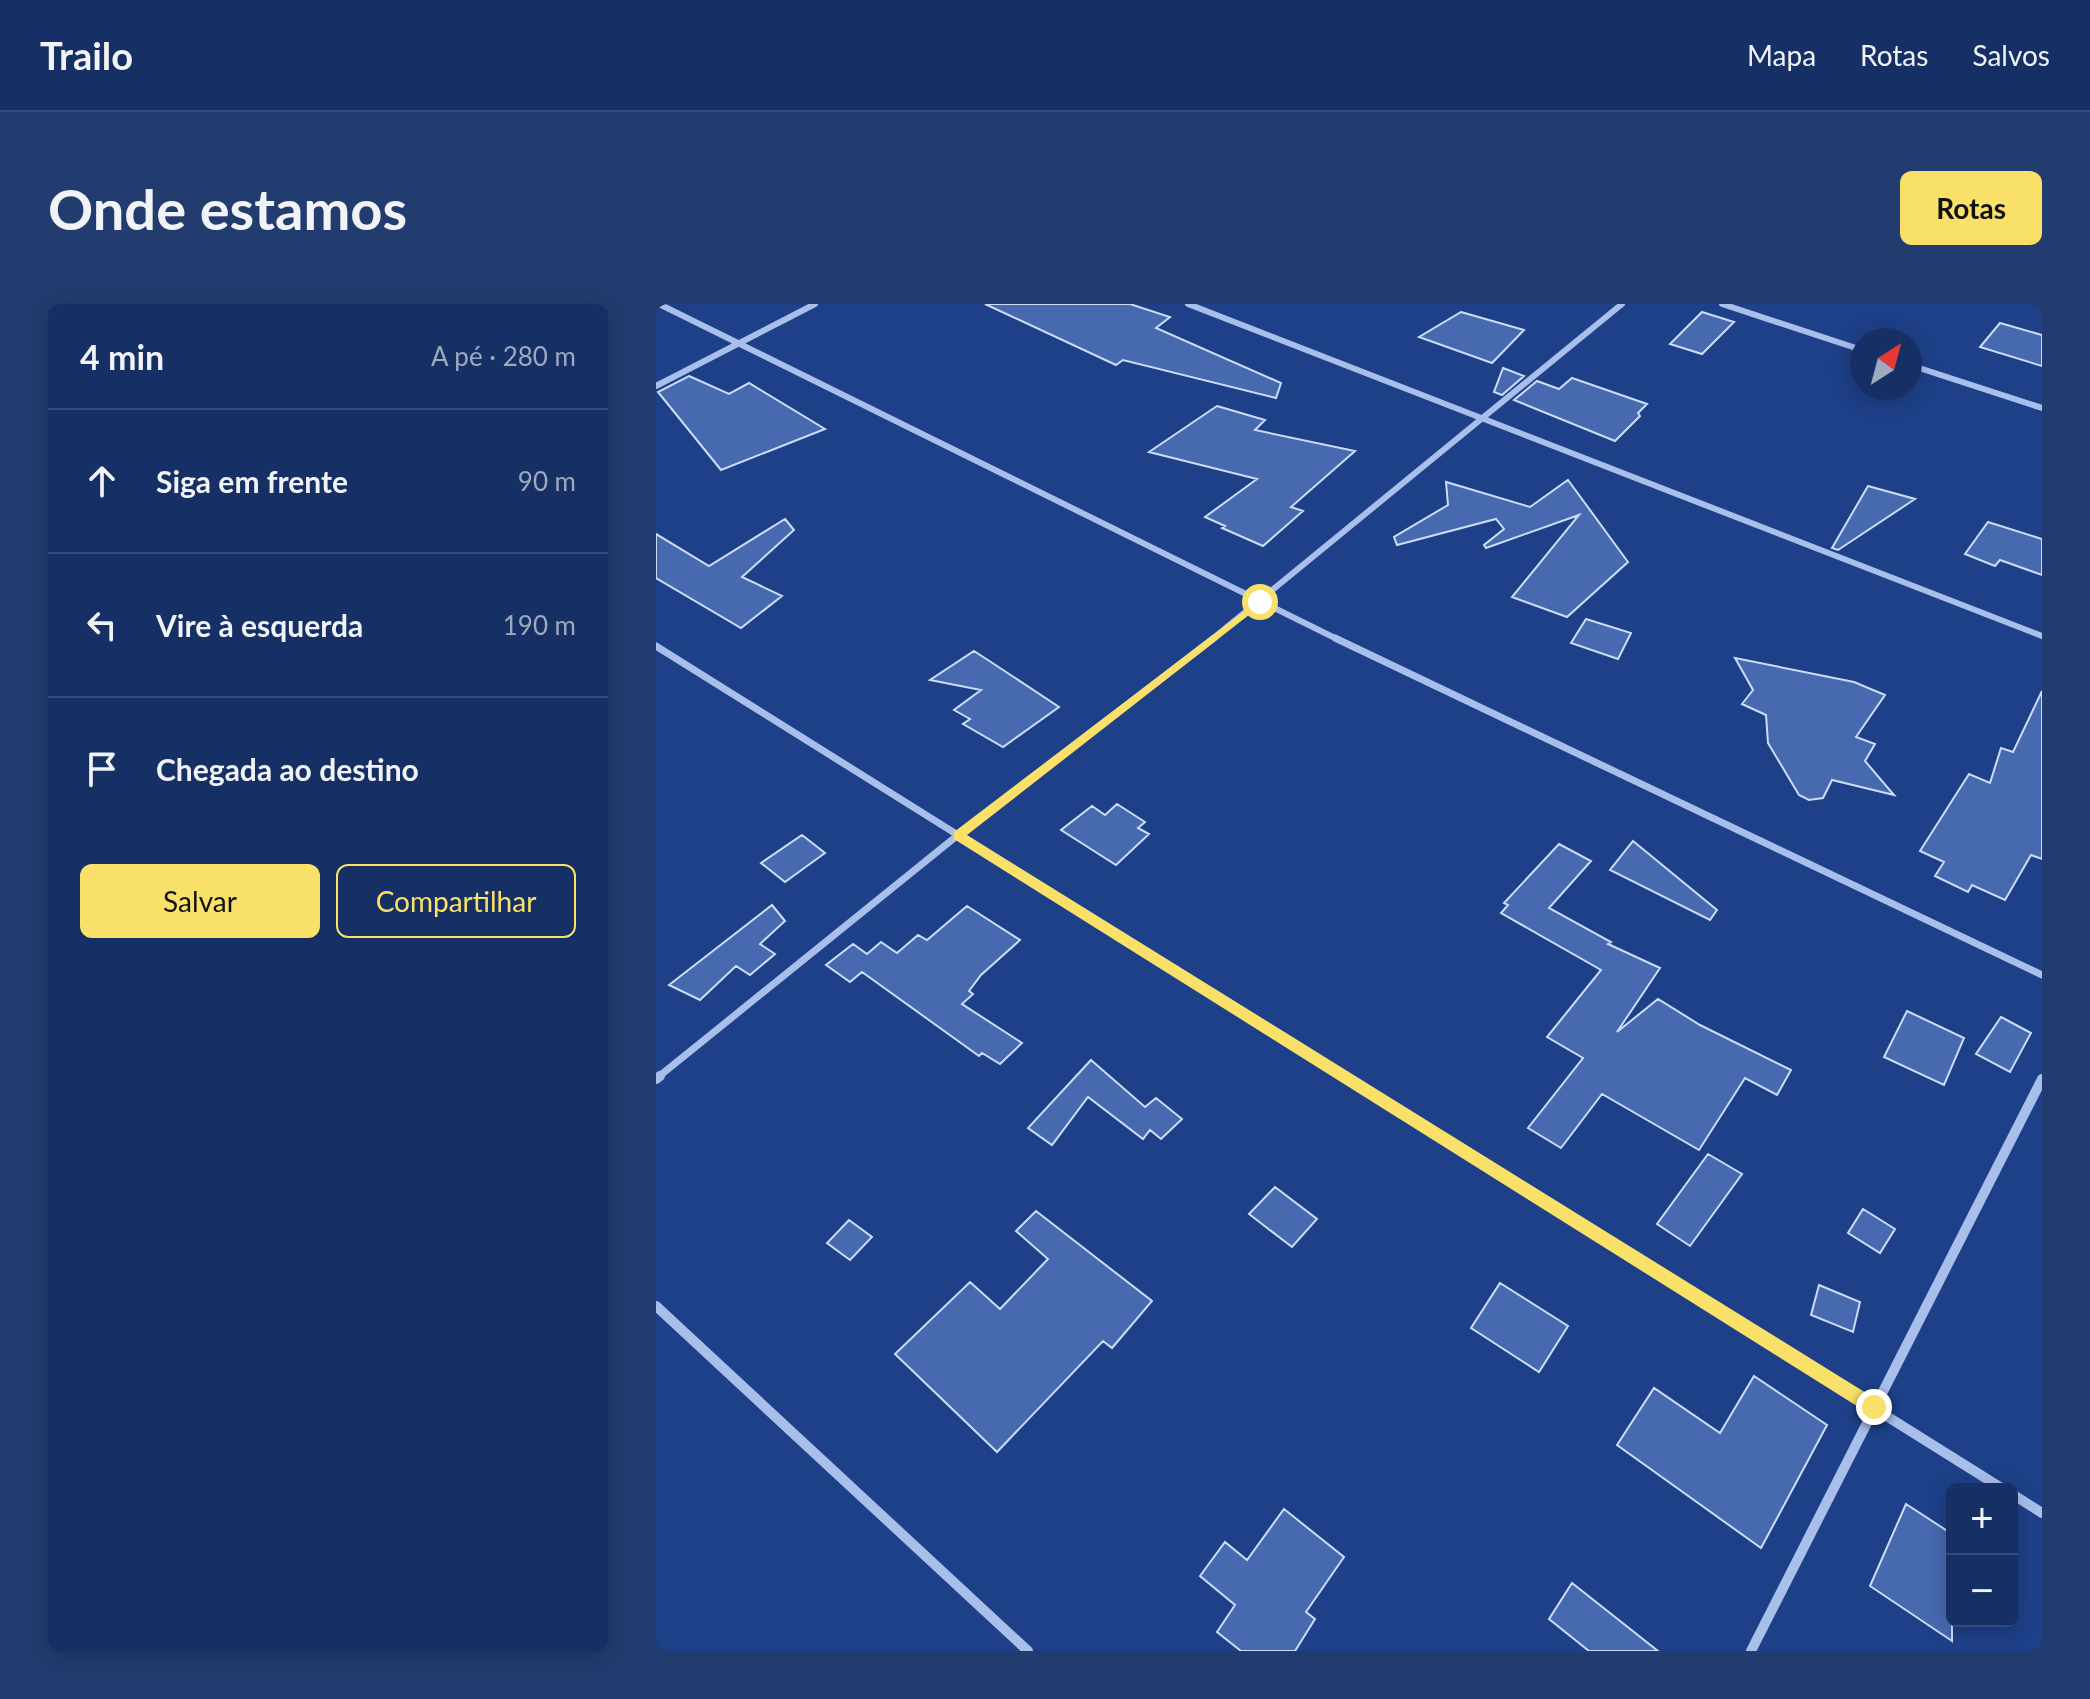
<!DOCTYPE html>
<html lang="pt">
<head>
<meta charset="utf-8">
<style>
	:root { --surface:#163066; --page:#233c6f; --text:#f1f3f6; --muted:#9ea9bf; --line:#354b7a; --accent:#f9e068 }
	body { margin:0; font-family:Lato,sans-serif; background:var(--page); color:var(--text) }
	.controls { position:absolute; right:24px; bottom:24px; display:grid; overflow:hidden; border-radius:12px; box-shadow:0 4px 20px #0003 }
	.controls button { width:72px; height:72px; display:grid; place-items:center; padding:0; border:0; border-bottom:2px solid var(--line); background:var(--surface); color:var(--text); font:40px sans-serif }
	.compass { position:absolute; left:1194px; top:24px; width:72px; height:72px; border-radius:50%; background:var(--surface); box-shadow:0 4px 20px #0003; rotate:36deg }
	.stop { position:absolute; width:24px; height:24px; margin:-18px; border:6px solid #f9e068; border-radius:50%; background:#fff }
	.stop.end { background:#f9e068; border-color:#fff; box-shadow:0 2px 8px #0008 }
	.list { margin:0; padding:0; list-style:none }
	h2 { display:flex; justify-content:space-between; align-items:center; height:104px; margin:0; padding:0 32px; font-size:34px }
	h2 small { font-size:26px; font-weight:400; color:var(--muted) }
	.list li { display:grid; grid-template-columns:52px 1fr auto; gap:24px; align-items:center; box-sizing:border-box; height:144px; padding:0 32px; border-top:2px solid var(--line) }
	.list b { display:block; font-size:30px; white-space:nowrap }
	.list em { font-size:26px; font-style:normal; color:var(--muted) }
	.actions { display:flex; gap:16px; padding:24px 32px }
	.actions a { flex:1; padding:18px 0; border:2px solid var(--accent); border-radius:12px; text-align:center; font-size:28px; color:var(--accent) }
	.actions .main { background:var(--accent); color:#111 }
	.icon { flex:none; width:44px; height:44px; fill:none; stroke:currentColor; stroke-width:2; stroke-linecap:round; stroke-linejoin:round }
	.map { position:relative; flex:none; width:1386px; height:1347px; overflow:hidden; border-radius:12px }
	header { display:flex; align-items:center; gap:48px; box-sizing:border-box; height:112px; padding:0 40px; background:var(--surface); border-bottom:2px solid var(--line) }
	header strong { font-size:38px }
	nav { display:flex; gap:44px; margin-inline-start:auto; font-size:28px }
	.intro { display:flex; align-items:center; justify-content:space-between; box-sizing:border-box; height:192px; padding:0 48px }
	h1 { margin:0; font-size:56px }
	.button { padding:20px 36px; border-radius:12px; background:var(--accent); color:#111; font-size:28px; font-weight:700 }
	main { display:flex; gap:48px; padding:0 48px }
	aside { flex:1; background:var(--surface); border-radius:12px; box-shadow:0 4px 20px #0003 }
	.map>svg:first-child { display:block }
</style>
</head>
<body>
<header>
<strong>Trailo</strong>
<nav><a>Mapa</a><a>Rotas</a><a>Salvos</a></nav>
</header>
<div class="intro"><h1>Onde estamos</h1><a class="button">Rotas</a></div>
<main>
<aside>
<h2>4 min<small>A pé · 280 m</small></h2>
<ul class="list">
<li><svg class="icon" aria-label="ahead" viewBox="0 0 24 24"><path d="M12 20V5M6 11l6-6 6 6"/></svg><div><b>Siga em frente</b></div><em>90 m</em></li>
<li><svg class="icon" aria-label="left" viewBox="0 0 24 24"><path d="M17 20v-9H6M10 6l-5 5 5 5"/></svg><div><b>Vire à esquerda</b></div><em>190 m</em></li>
<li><svg class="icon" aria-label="arrive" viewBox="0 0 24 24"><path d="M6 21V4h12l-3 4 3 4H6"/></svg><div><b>Chegada ao destino</b></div></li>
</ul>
<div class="actions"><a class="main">Salvar</a><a>Compartilhar</a></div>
</aside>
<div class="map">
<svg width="1386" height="1347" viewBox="0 0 1386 1347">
	<rect width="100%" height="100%" fill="#1e4088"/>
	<path fill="#4769b0" stroke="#cddcf8" stroke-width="2" d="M329,0H474L514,13L500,24L625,79L620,94L467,56L460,61Z
		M805,8L868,26L836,59L763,33Z
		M1046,8L1078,18L1046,50L1014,40Z
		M1344,19L1386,31V62L1324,43Z
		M847,64L868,72L846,91L838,88Z
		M33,72L73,90L93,79L169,125L65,166L2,88Z
		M916,74L991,100L982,109L984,112L959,137L858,96L881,77L903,85Z
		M561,102L609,116L599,126L699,147L635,203L647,207L607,242L566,224L569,222L549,213L601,175L493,148Z
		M912,176L972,258L911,313L856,293L923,211L830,244L828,241L848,225L840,215L741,241L738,233L792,201L790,178L874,203Z
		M1212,182L1259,195L1182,246L1176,244Z
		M129,215L138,226L86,273L126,292L85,324L0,274V230L53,262Z
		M1332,218L1386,235V271L1344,256L1339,262L1309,250Z
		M930,315L975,329L962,355L915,339Z
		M318,347L338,360L403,403L347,443L307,420L314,415L298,406L325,386L274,376Z
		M1079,354L1198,378L1229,391L1200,433L1219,440L1209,457L1238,491L1176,476L1167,494L1153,496L1143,491L1112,439L1110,411L1086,400L1097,386Z
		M1386,387V555L1375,551L1349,596L1316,581L1312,588L1279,572L1288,558L1264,547L1313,470L1334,479L1345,444L1357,448Z
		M461,500L489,518L482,524L493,530L460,561L405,526L436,502L449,511Z
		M146,531L169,549L129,578L105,559Z
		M977,537L1061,606L1054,616L954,566Z
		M903,540L935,557L893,604L955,638L952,640L1004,664L961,728L1002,695L1044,721L1135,766L1121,791L1089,774L1043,846L946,790L905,844L872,824L927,754L891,733L945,666L845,609L852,601L848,599Z
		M116,601L129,617L104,640L119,650L94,671L80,662L44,696L13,681Z
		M311,602L364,636L325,671L313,687L317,690L306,700L366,739L344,760L326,749L323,752L206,668L194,678L170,661L197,640L211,650L225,638L241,649L262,631L271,636Z
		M1251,707L1308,734L1288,781L1228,753Z
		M1345,713L1375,729L1354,768L1320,750Z
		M435,756L489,803L500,794L526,815L505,835L494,826L487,835L432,793L396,841L372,824Z
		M1052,850L1086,870L1034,942L1001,920Z
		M619,883L661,915L636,943L593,910Z
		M1207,905L1239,925L1224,949L1192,929Z
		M380,907L496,997L456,1044L447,1037L341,1148L239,1050L314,978L344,1005L392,955L360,927Z
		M193,916L216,933L194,956L171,939Z
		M844,979L912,1022L883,1068L815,1024Z
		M1163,981L1204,998L1197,1028L1155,1011Z
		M1098,1072L1171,1121L1105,1244L961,1141L998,1084L1064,1129Z
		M1250,1200L1296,1230V1337L1214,1282Z
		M628,1205L688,1253L650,1308L659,1315L639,1347H585L561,1328L579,1301L544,1272L569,1238L591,1256Z
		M916,1279L1002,1347H933L893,1315Z"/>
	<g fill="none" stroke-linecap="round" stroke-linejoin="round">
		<path stroke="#a8bfeb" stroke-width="6" d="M3,0L683,336
			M532,0L1386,332
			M1066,0L1206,46
			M1254,61L1386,104
			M0,82L159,0
			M555,336L966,0"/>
		<path stroke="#a8bfeb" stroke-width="7" d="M679,334L1386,671
			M0,342L690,774
			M1,774L302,531L558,334"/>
		<path stroke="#a8bfeb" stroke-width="10" d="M687,772L1347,1185
			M0,775L4,772
			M0,1002L372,1347
			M1356,1190L1386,1209
			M1095,1347L1386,775"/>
	</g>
	<path fill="#f9e068" d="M604,295L607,300L311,531L1223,1097V1109H1212L298,535V528Z"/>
</svg>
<div class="controls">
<button>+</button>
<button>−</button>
</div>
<svg class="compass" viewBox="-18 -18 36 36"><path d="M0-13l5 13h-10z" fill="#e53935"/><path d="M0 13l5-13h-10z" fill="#9ea9bf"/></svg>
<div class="stop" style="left:604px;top:298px"></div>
<div class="stop end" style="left:1218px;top:1103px"></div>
</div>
</main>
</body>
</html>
